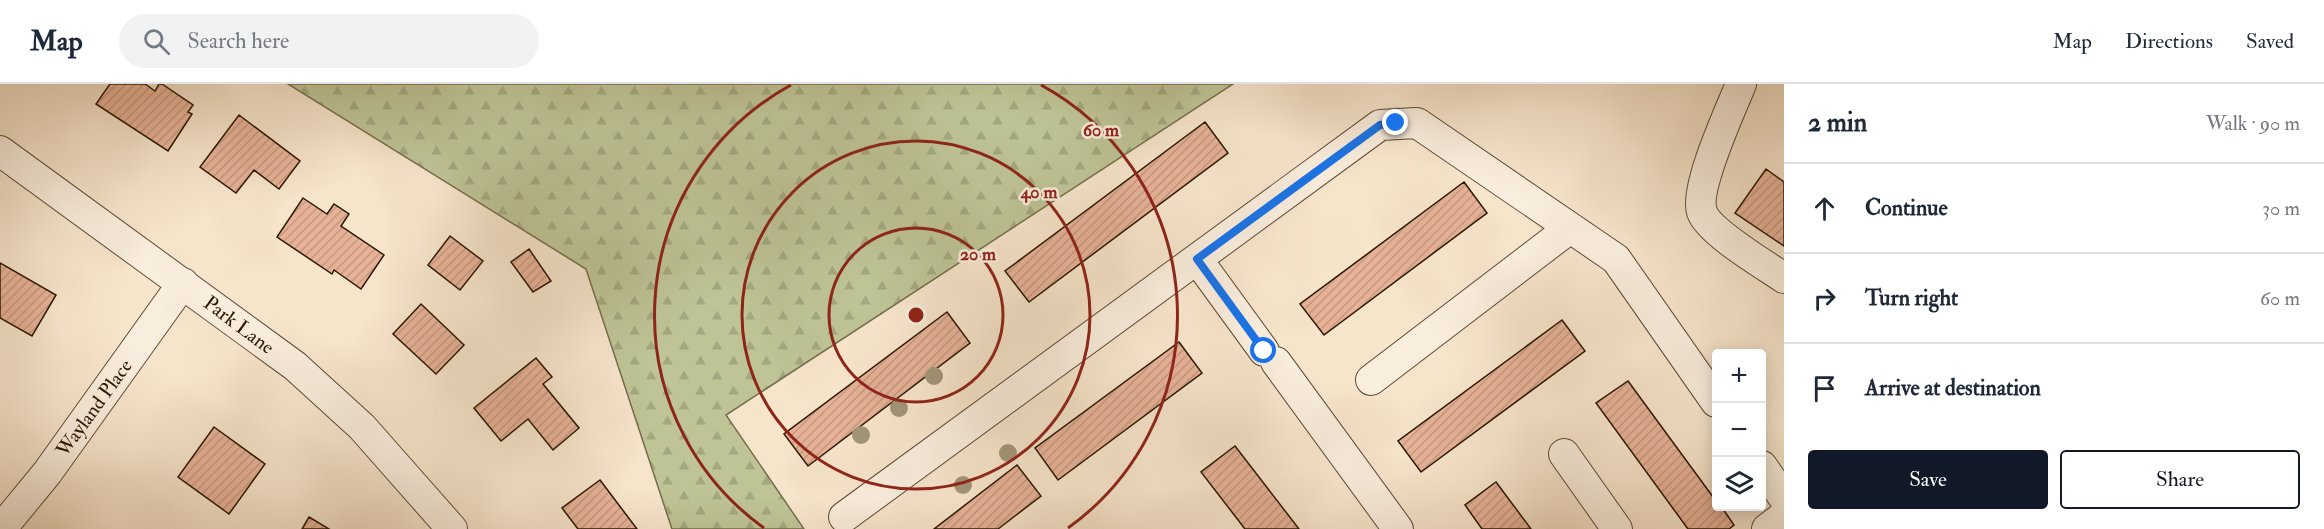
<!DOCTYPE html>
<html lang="en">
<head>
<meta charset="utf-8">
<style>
	:root { --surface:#fff; --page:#f2f2f3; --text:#1f2937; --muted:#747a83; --line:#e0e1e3; --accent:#111827 }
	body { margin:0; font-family:"IM FELL Double Pica",serif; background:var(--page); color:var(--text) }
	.controls { position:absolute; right:18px; bottom:18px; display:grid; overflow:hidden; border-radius:6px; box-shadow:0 3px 15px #0003 }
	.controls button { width:54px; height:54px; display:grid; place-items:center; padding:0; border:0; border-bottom:2px solid var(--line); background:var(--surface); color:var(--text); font:30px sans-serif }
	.stop { position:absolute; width:18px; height:18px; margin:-14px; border:4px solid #1a73e8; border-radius:50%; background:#fff }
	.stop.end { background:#1a73e8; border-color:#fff; box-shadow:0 2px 6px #0008 }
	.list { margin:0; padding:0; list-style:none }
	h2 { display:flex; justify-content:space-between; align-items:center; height:78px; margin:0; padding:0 24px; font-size:26px }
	h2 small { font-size:20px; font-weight:400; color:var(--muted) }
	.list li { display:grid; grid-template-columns:39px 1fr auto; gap:18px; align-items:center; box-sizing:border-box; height:90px; padding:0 24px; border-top:2px solid var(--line) }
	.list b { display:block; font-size:22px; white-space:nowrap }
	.list em { font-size:20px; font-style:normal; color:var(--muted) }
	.actions { display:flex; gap:12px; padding:18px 24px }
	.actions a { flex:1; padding:14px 0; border:2px solid var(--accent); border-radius:6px; text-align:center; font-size:21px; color:var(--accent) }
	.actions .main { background:var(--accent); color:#fff }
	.icon { flex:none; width:33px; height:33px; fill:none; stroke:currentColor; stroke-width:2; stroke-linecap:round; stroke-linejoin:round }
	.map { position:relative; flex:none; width:1784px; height:445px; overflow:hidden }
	header { display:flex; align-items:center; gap:36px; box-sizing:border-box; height:84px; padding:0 30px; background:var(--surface); border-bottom:2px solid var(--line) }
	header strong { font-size:28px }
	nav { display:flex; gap:33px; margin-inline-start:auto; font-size:21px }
	.search { width:420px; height:54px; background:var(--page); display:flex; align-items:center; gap:15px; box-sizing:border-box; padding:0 21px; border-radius:33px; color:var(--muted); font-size:22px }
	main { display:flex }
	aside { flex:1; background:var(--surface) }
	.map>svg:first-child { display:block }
</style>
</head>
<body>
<header>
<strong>Map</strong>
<div class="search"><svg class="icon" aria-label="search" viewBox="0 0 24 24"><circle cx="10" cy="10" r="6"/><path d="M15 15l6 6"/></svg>Search here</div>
<nav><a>Map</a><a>Directions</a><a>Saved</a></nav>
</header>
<main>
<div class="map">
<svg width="1784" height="445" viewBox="0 0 1784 445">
	<defs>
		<pattern id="forest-firs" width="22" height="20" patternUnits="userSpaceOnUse" patternTransform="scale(1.5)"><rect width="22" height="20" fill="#bec496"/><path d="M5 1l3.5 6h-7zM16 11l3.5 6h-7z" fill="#a3a880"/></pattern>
		<pattern id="building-hatch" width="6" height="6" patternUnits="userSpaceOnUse" patternTransform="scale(1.5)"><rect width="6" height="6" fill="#e6b196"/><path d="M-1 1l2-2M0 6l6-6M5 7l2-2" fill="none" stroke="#c59880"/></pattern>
	</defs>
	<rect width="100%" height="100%" fill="#f6e4cb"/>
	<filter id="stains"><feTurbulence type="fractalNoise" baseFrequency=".00333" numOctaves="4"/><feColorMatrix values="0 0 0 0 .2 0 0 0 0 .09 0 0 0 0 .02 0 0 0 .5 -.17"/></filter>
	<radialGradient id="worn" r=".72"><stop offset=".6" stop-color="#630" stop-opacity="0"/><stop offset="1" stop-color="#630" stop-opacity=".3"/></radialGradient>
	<path fill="url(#forest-firs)" stroke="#746e4c" stroke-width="1.5" d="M288,0H1233L726,331L804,445H672L586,185Z"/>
	<path fill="url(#building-hatch)" stroke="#2a1701" stroke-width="1.5" d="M110,0H145L155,7L159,0H162L193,21L188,28L192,30L168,67L96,20Z
		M239,31L300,77L279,105L254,86L236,109L200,83Z
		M1205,38L1228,69L1029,218L1005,187Z
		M1766,85L1784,98V162L1735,129Z
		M1464,98L1487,129L1324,251L1300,220Z
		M303,114L327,130L334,120L349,130L341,142L384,171L361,205L334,186L332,190L277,153Z
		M450,152L483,177L460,206L428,181Z
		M529,165L551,197L533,208L511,178Z
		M0,179L56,211L32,252L0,234Z
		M421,220L464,261L436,290L393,250Z
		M947,228L970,259L808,382L784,350Z
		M1562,236L1585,267L1421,388L1398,357Z
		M1179,258L1202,289L1058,396L1035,364Z
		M536,274L552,293L543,300L579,344L553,366L528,335L501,357L474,324Z
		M1628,297L1716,417V422H1721L1734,441L1729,445H1688L1596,319Z
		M214,343L265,380L229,430L178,393Z
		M1235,362L1299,445H1245L1201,388Z
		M1017,381L1041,412L998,445H934Z
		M600,396L637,445H578L562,424Z
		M1496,398L1531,445H1482L1465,421Z
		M309,433L329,445H302Z"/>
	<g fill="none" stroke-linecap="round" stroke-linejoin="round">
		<defs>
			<path id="minor" d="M1741,0C1731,25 1694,104 1702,128C1709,148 1765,181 1784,194
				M0,67L295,282L362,343L452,445
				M1197,175L1264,267
				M1276,278L1398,445
				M1371,296L1570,144
				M1564,370L1617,445
				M1762,382L1784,414
				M844,433L1380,41L1417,39L1616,175L1716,318
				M1,445L47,389L183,199
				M1767,445L1784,432"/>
		</defs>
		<use href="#minor" stroke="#5d4a34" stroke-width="32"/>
		<use href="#minor" stroke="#f9eddd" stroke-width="30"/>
	</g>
	<g fill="#a29578">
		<circle cx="934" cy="292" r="9"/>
		<circle cx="899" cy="324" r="9"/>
		<circle cx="861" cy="351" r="9"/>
		<circle cx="1008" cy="369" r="9"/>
		<circle cx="963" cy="401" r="9"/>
	</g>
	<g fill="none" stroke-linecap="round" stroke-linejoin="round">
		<path stroke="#1a73e8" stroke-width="8" d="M1264,267L1197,175L1380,41L1396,39"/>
	</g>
	<g fill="none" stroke="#8f2418" stroke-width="3">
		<circle cx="916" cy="231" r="87"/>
		<circle cx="916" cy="231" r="174"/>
		<path d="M764 444A262 262 0 0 1 791 1M1041 1A262 262 0 0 1 1068 444"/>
	</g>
	<g text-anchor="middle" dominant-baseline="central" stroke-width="5" stroke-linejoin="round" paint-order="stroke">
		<g font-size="20" fill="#2a1701" stroke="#f9eddd">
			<text transform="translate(239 241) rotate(37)">Park Lane</text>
			<text transform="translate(94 324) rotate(-54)">Wayland Place</text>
		</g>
	</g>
	<circle cx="916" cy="231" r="9" fill="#8f2418" stroke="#f9eddd" stroke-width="3"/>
	<g font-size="18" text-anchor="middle" font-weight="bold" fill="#8f2418" stroke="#f9eddd" stroke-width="5" stroke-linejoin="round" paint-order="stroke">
		<text x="1101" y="52">60 m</text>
		<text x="1039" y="114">40 m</text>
		<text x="978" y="176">20 m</text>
	</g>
	<rect width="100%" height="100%" filter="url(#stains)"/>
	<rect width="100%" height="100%" fill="url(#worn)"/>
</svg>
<div class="controls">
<button>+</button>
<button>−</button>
<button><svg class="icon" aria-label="layers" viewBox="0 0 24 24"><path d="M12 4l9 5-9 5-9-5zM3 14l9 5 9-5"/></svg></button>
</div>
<div class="stop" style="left:1264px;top:267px"></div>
<div class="stop end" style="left:1396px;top:39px"></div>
</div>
<aside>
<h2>2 min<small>Walk · 90 m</small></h2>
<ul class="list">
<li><svg class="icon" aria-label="ahead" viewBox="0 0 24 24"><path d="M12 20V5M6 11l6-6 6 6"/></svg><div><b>Continue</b></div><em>30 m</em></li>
<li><svg class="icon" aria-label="right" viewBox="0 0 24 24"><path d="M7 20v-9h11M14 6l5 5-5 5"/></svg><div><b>Turn right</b></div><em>60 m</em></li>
<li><svg class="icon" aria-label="arrive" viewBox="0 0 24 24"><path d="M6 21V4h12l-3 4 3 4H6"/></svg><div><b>Arrive at destination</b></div></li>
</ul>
<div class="actions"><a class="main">Save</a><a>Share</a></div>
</aside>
</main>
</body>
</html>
